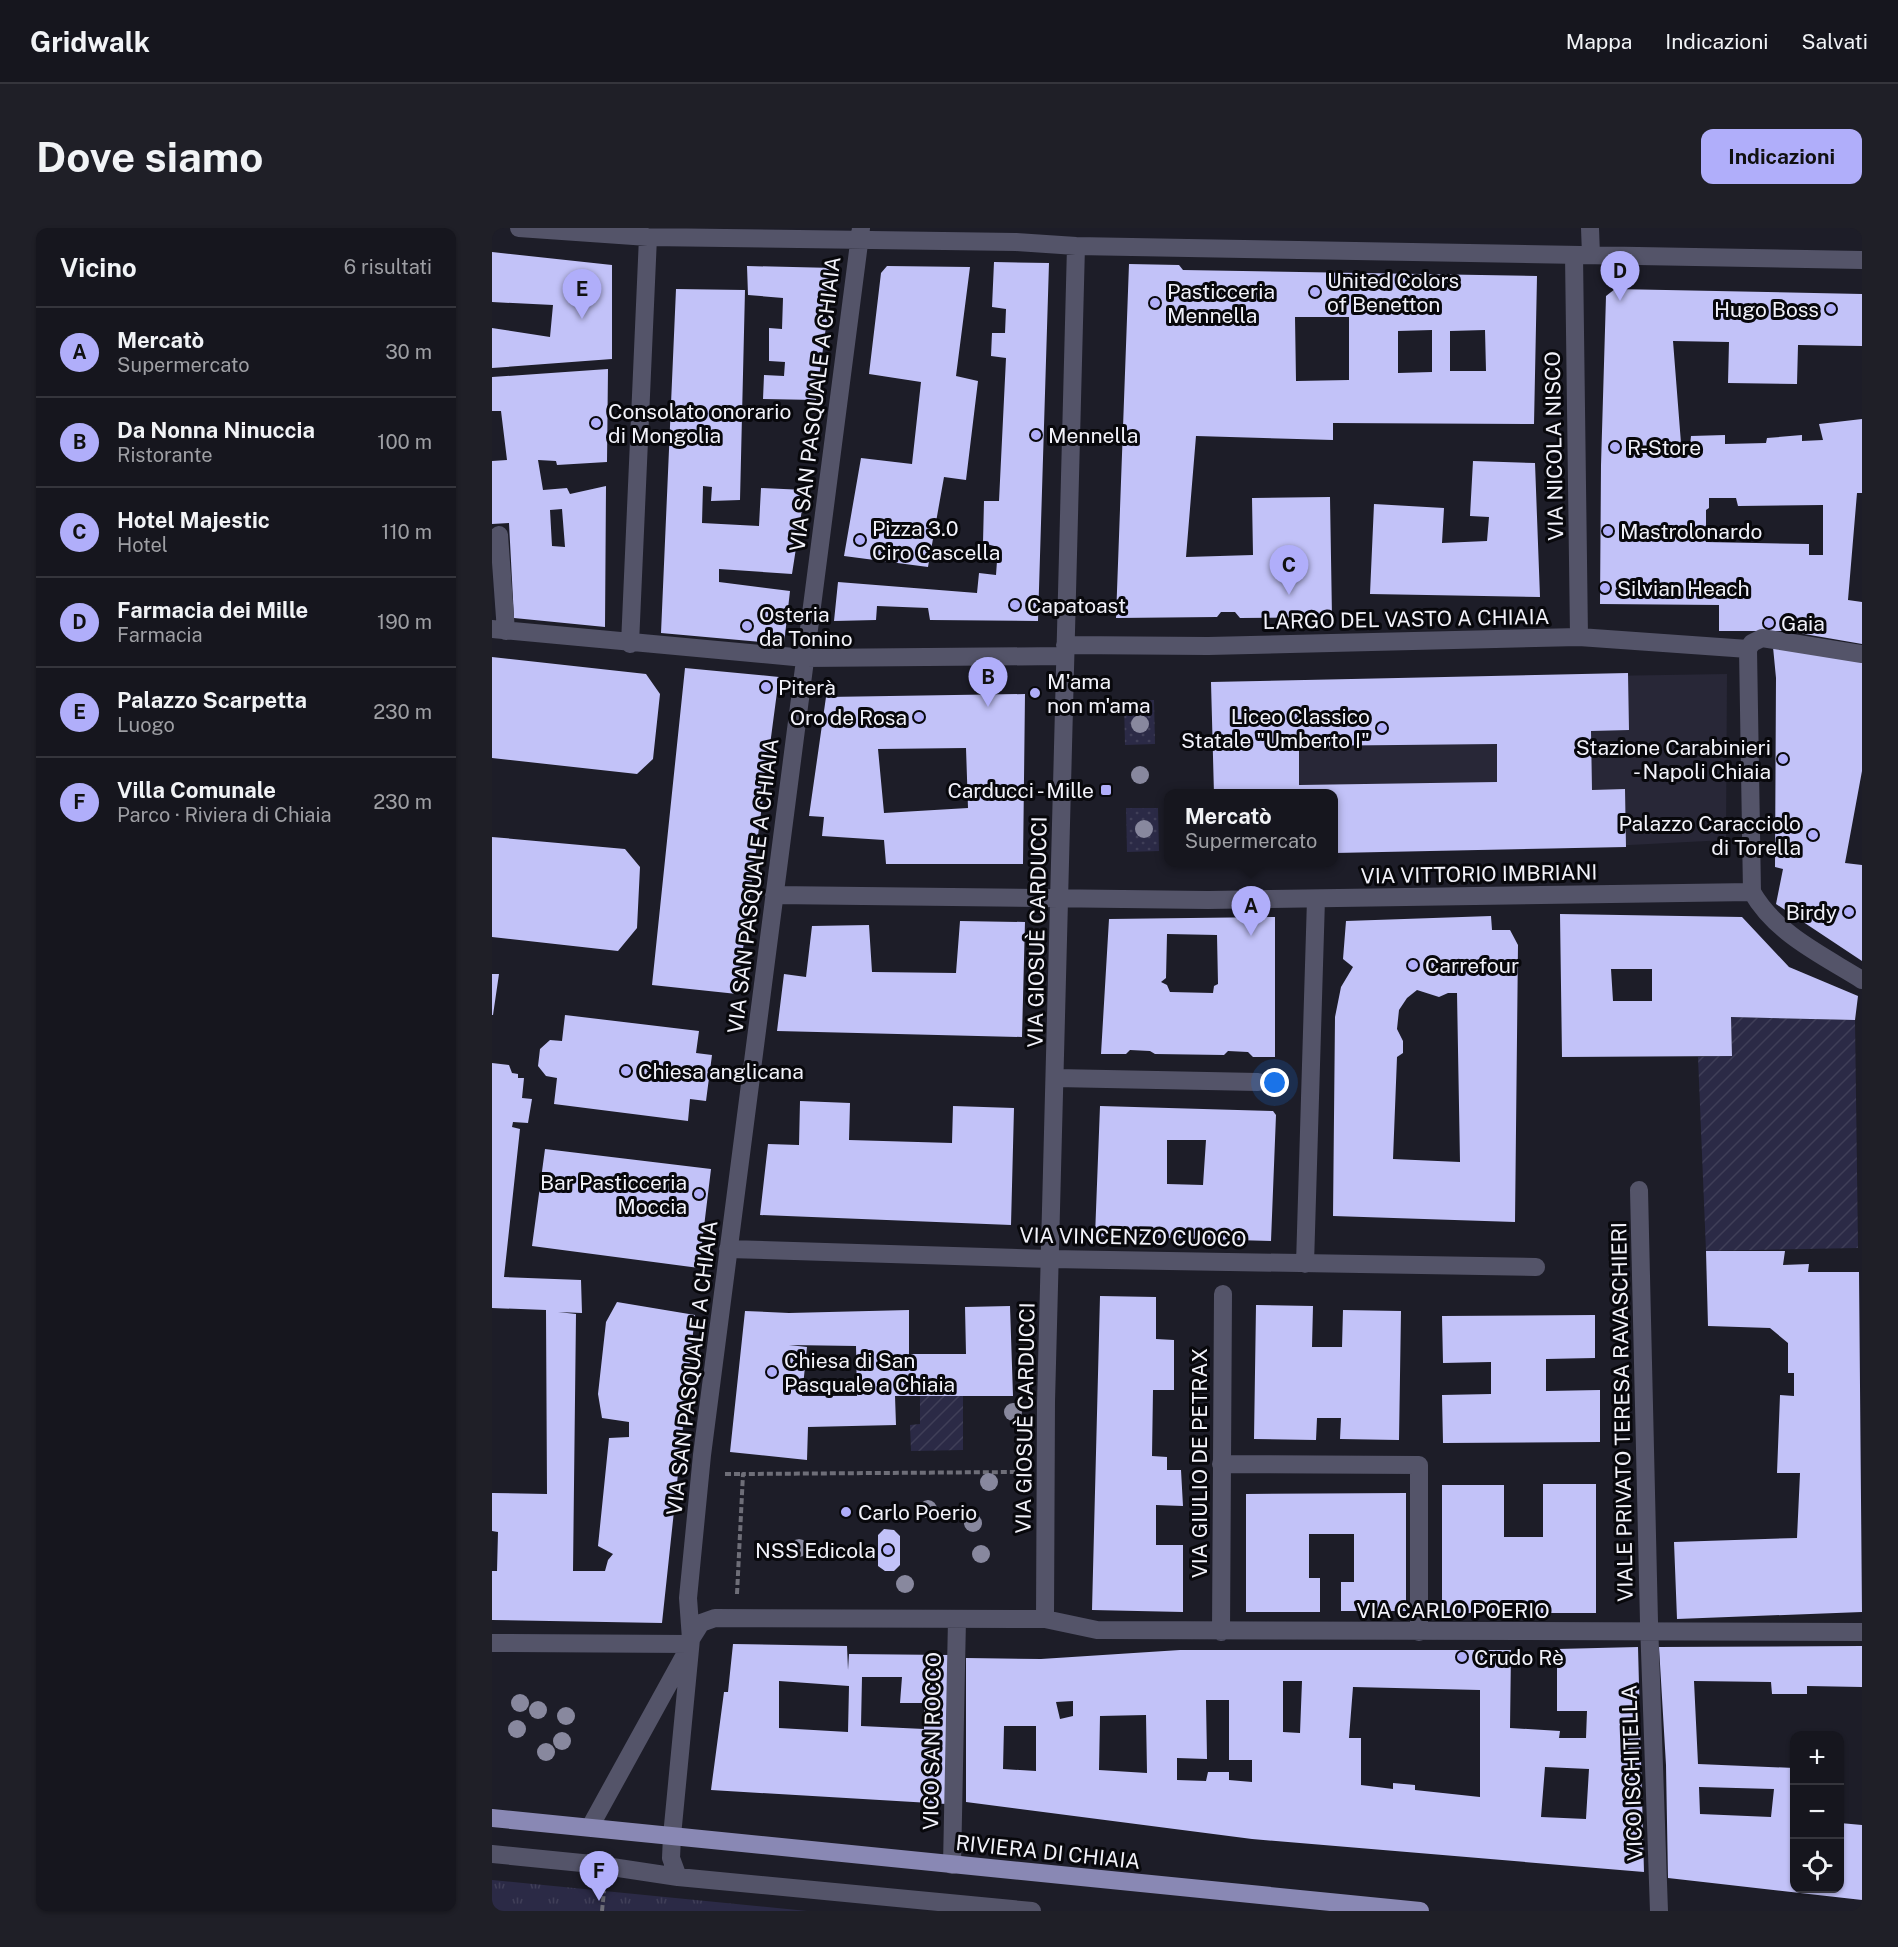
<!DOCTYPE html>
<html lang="it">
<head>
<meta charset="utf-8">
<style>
	:root { --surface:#16161e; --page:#1f1f27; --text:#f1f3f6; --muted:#9e9fa4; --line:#35353c; --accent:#b0aefa }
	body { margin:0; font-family:"Public Sans",sans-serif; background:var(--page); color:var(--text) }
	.controls { position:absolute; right:18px; bottom:18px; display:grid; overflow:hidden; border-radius:12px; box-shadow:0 2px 4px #0004 }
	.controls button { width:54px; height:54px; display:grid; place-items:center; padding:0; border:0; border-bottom:2px solid var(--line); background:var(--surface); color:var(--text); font:30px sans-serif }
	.you { position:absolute; left:783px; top:855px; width:21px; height:21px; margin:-15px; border:4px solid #fff; border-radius:50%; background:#1a73e8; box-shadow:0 0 0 9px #1a73e833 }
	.badge { display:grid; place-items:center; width:39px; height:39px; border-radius:50%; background:var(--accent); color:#111; font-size:20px; font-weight:700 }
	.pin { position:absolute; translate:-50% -50px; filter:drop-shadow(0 2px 3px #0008) }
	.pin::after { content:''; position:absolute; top:32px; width:21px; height:18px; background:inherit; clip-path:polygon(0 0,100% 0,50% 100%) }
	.popup { position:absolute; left:672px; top:561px; width:174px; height:78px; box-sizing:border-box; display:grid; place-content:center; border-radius:12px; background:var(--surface); filter:drop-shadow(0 2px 4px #0005); font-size:20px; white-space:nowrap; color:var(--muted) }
	.popup b { font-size:22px; color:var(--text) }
	.popup::after { content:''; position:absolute; left:50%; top:100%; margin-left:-12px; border:12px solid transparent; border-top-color:var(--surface) }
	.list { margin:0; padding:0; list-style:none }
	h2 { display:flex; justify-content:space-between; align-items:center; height:78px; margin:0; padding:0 24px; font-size:26px }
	h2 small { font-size:20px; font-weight:400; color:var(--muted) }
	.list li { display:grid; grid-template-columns:39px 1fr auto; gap:18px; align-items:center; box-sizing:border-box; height:90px; padding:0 24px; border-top:2px solid var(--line) }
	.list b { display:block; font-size:22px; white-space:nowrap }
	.list p { margin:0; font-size:20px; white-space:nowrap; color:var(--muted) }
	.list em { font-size:20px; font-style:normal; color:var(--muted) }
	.icon { flex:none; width:33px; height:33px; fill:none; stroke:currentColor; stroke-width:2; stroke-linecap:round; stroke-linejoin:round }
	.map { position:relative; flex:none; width:1370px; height:1683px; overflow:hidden; border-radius:12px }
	header { display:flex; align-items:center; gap:36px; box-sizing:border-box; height:84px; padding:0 30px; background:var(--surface); border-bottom:2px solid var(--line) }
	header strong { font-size:28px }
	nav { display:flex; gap:33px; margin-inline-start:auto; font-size:21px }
	.intro { display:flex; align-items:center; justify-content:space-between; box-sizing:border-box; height:144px; padding:0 36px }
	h1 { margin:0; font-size:42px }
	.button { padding:15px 27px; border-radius:12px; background:var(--accent); color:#111; font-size:21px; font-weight:700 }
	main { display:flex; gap:36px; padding:0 36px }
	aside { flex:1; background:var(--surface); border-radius:12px; box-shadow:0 2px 4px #0004 }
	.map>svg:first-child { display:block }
</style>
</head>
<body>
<header>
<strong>Gridwalk</strong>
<nav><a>Mappa</a><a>Indicazioni</a><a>Salvati</a></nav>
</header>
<div class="intro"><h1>Dove siamo</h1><a class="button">Indicazioni</a></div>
<main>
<aside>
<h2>Vicino<small>6 risultati</small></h2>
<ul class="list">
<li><span class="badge">A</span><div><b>Mercatò</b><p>Supermercato</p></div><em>30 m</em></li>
<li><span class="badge">B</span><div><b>Da Nonna Ninuccia</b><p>Ristorante</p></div><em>100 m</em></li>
<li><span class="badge">C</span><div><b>Hotel Majestic</b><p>Hotel</p></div><em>110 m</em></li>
<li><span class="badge">D</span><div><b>Farmacia dei Mille</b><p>Farmacia</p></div><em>190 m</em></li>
<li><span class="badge">E</span><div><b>Palazzo Scarpetta</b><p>Luogo</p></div><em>230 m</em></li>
<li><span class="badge">F</span><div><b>Villa Comunale</b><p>Parco · Riviera di Chiaia</p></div><em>230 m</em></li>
</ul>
</aside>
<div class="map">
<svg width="1370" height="1683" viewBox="0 0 1370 1683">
	<defs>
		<pattern id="grass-dots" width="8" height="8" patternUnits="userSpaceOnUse" patternTransform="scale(1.5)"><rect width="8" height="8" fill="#2b2a46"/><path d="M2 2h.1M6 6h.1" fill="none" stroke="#403f58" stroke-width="1.8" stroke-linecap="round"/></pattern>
		<pattern id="park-tufts" width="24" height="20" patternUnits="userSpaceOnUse" patternTransform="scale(1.5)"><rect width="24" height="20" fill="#2b2a46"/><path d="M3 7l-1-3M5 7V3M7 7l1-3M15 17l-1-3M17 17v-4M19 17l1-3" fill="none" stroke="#403f58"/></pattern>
		<pattern id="garden-furrows" width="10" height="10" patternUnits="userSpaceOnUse" patternTransform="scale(1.5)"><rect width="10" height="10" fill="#2b2a46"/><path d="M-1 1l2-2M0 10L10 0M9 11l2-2" fill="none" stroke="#403f58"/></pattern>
	</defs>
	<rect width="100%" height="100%" fill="#1d1d28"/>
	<path fill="#282737" d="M1235,446L1234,612L1061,621L842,625V566L722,565L719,454Z"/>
	<path fill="url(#grass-dots)" d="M662,472L663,516L633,517L632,473Z
		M634,580H666L667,623L635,624Z"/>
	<path fill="url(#park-tufts)" d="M0,1652L315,1683H0Z"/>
	<path fill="url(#garden-furrows)" d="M1239,789L1363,792L1366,1020L1214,1023L1206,829L1240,827Z
		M428,1168H471V1222L419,1223L418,1197L428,1196Z"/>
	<path fill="#c2c2f8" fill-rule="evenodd" d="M0,24L120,37V131L0,140V100L58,109L61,77L0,74Z
		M502,34L557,35L546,393L438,392L436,380L385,378L384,392L342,393L346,354L485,365L487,345L504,347L506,319L491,315L492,273H507L514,130L499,128L500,105H513L514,81L500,79Z
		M637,36L687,37L691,42L1045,48L1042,196L841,195V212L704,208L694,329L761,327L760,270L838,269L840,389L748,390L743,384H729L725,389L624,390ZM803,89H857V152L804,153ZM940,102V144L906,145V103ZM993,102L994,143H958V103Z
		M255,38L342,40L324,172L271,171L272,147L292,148L293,134L277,133V100L290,101L291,70L256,67Z
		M395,38L478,39L464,148L486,153L474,252L452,249L436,339L352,328L369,230L420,236L429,154L377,146L389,45Z
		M184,61L253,62L248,272L219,273L220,259L211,258L210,295L267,298L269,260L313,262L300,346L227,341V354L298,363L292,416L169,405Z
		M1123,61L1370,66V118L1306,117L1305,156L1236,155L1237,114L1181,113L1190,228L1197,227L1199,208L1233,207V216L1274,215L1275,210L1310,207V213L1331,212L1327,196L1370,191V265H1365L1356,372L1370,374V416L1295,403H1227V377L1108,376L1109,237L1114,68ZM1217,270H1244L1246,278L1331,277V327H1317V316L1214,314V282L1217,280Z
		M116,141L115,234L65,237L64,233L46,232L51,262L75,260L78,266L114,258L113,399L22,390L17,295L0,296V233L15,232L9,183H0V149ZM70,281L73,319L60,318L58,282Z
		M981,233L1043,235L1048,369L878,366L882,276L952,280L950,315L995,313L997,289L978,288Z
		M1281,419L1370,432V543L1353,635L1370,637V733L1284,676L1291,641L1283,639L1284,450Z
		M0,429L154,446L168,466L161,531L145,546L0,530Z
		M193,440L287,449L245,766L160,757Z
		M1136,445L1137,502L1099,503L1100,562L1133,561L1134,619L842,625V566H722L719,454ZM1005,516V554L807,557V518Z
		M533,466L531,636H394L392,612L330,608L332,589L317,588L334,469ZM474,520L476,580L392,585L386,521Z
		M0,609L133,621L148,639L145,700L126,723L0,709Z
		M1068,686L1250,689L1297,739L1366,768L1363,792L1239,789L1240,828L1070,829ZM1119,741H1160V773H1121Z
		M999,688L1000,702H1018L1026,717L1023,994L841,988L843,789L849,759L861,739L851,731L854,693ZM925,762L947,769L956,765H965L968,934L901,931L905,829L911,825V813L905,801L907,782L915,770Z
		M783,689V829H761L756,824L736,823L732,827L663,826L658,823L638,822L634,826H609L617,691ZM675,706L725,707L726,756L722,758L721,765L678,764L675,757L669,754L674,750Z
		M468,693L533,694L530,809L285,803L292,746L314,749L320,698L377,697L380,744L464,745Z
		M0,746H7L1,787H0Z
		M73,787L207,803L204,825L220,827L214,873L198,871L196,893L62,876L65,850L54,848L46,838L48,821L58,812L70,813Z
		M0,835L17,837L20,845L26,846V850H32L30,870L40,871L36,895L21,894L20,899L28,901L12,1049L89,1052L90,1085L66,1084L84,1086L81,1343H113L116,1332L121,1326L106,1318L117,1210L137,1209V1194L110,1190L106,1166L114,1094L125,1074L203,1087L170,1395L0,1392V1343H5L6,1304L0,1303V1265L55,1266L54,1082L0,1080Z
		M308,873L358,875L357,912L460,915L461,878L522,880L519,997L268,987L276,916L307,917Z
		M608,878L781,883L784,887L779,1013L603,1008ZM675,912H714L711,957L675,956Z
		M53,921L219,941L207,1040L40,1018Z
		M1214,1023H1293L1291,1037L1317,1036L1316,1044H1367L1370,1384L1185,1391L1182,1314L1305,1310L1308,1245H1285L1288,1167L1302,1168V1145H1296V1115L1278,1100L1216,1098Z
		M608,1068L664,1069V1111L682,1112V1162H661L660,1228L675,1229V1242H689L691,1278L664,1277V1317H691V1384L600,1382Z
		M764,1077L821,1078L820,1119H850L851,1082L909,1083L907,1212L848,1211L849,1190H825L824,1212L762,1211Z
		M518,1078L521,1168H403L404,1197L316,1199L315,1232L238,1224L253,1083L297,1085L417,1082V1126H474L473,1079ZM297,1117L364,1118L365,1168H310L315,1119Z
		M1103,1087V1130L1054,1131V1163L1108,1162V1214L951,1215L950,1167L999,1166V1134L951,1135L950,1088Z
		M1051,1256H1104V1385H950V1257H1012V1309H1051Z
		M914,1265V1383H849V1354H862V1306H817V1350H828V1384H754V1266Z
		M392,1301L402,1302L408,1308V1337L402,1343H393L386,1338V1307Z
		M241,1416L355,1418L356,1442L357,1426L456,1427L455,1576L219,1562L232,1464H236ZM370,1449H410L408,1475H432V1501L369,1498ZM287,1453L357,1458L356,1504L287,1500Z
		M1370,1418V1459L1315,1458V1466H1280L1279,1454L1202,1453L1206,1536L1302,1540V1660H1348V1595L1370,1597V1672L1176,1650L1174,1537L1167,1419ZM1207,1559L1282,1561L1279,1589L1208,1586Z
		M1146,1419L1152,1644L760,1611L474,1574V1430L549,1431L688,1422H1019L1018,1500L1068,1503L1067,1510H1094L1095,1483H1065V1421ZM791,1453H810L808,1505L791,1504ZM861,1459L988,1462V1569L923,1562V1557L901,1555V1561L869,1557V1510H857ZM714,1472H737V1532H760V1554L737,1552V1544H716L714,1553L685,1552V1530L715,1531ZM581,1473V1488L568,1491L564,1474ZM654,1487L655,1545L607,1542L608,1488ZM512,1498H544V1543L511,1541ZM1053,1539L1097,1541L1094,1591L1049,1589Z"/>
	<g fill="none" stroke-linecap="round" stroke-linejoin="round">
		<path stroke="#6e6e78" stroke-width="4" stroke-dasharray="6 3" stroke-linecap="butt" d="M233,1246H251
			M245,1366L251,1246L523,1244
			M110,1683L112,1663"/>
		<path stroke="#545469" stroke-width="18" d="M27,0L156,9L524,14L584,18L1370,32
			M1098,0L1099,27
			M1082,27L1087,409
			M7,307L14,403
			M0,401L313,430L573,428
			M138,416L156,9
			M573,417L716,418L1087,409L1256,421
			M1256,421L1260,664C1284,706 1330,727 1370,752
			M1256,421L1260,415L1270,410L1370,426
			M282,667L716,672L1260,664
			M564,850L766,854
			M1147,962L1157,1394L1167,1683
			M236,1021L559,1031L1044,1039
			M813,1036L824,671
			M729,1236L927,1237V1404
			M553,1391L554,1174L584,18
			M729,1404L731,1066
			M199,1411L209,1395L223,1390L553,1391L605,1402L1370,1404
			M0,1415L198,1416
			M98,1599L196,1421
			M0,1626L100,1636L186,1649L540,1683
			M460,1637L465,1391
			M186,1649L179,1630L180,1608L199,1411L196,1370L210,1227L369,0"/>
		<path stroke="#8988b4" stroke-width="18" d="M0,1590L928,1683"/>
	</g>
	<g fill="#88889e">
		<circle cx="648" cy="496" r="9"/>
		<circle cx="648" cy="547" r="9"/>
		<circle cx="652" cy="601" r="9"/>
		<circle cx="521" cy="1184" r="9"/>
		<circle cx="497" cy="1254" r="9"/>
		<circle cx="436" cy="1281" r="9"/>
		<circle cx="481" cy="1295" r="9"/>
		<circle cx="307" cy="1320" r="9"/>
		<circle cx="489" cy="1326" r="9"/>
		<circle cx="413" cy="1356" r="9"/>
		<circle cx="28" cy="1475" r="9"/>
		<circle cx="46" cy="1482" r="9"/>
		<circle cx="74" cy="1488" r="9"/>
		<circle cx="25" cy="1501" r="9"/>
		<circle cx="70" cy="1513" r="9"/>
		<circle cx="54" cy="1524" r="9"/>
	</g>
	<g fill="#b0aefa" stroke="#08080c" stroke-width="2">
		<circle cx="823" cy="64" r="6"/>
		<circle cx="663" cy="75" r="6"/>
		<circle cx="1339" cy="81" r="6"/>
		<circle cx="104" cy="195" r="6"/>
		<circle cx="544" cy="207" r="6"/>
		<circle cx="1123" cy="219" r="6"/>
		<circle cx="1116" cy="303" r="6"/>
		<circle cx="368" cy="312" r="6"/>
		<circle cx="1113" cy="360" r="6"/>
		<circle cx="523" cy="377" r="6"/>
		<circle cx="1277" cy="395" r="6"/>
		<circle cx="255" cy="398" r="6"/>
		<circle cx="274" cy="459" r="6"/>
		<circle cx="543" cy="465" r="6"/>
		<circle cx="427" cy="489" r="6"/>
		<circle cx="890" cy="500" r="6"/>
		<circle cx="1291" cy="531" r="6"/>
		<rect x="608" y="556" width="12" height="12" rx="3"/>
		<circle cx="1321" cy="607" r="6"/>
		<circle cx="1357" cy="684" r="6"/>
		<circle cx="921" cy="737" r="6"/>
		<circle cx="134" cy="843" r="6"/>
		<circle cx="207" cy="966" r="6"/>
		<circle cx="280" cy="1144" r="6"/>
		<circle cx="354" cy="1284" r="6"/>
		<circle cx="396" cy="1322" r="6"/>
		<circle cx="970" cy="1429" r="6"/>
	</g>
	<g text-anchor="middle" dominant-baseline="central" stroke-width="6" stroke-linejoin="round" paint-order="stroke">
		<g font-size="21" fill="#f2f2fa" stroke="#08080c" text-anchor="start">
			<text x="835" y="52">United Colors<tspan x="835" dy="24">of Benetton</tspan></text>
			<text x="675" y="63">Pasticceria<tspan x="675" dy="24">Mennella</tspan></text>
			<text x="1327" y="81" text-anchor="end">Hugo Boss</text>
			<text x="116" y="183">Consolato onorario<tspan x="116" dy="24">di Mongolia</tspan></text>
			<text x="556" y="207">Mennella</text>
			<text x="1135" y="219">R-Store</text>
			<text x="380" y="300">Pizza 3.0<tspan x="380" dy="24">Ciro Cascella</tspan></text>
			<text x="1128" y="303">Mastrolonardo</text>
			<text x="1125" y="360">Silvian Heach</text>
			<text x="535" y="377">Capatoast</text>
			<text x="267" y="386">Osteria<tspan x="267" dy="24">da Tonino</tspan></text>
			<text x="1289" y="395">Gaia</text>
			<text x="555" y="453">M'ama<tspan x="555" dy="24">non m'ama</tspan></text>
			<text x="286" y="459">Piterà</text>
			<text x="878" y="488" text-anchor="end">Liceo Classico<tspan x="878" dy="24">Statale "Umberto I"</tspan></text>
			<text x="415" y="489" text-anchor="end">Oro de Rosa</text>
			<text x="1279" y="519" text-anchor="end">Stazione Carabinieri<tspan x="1279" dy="24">- Napoli Chiaia</tspan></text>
			<text x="602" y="562" text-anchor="end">Carducci - Mille</text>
			<text x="1309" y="595" text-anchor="end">Palazzo Caracciolo<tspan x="1309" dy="24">di Torella</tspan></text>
			<text x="1345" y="684" text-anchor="end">Birdy</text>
			<text x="933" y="737">Carrefour</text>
			<text x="146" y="843">Chiesa anglicana</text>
			<text x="195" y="954" text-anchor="end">Bar Pasticceria<tspan x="195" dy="24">Moccia</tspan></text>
			<text x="292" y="1132">Chiesa di San<tspan x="292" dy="24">Pasquale a Chiaia</tspan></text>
			<text x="366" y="1284">Carlo Poerio</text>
			<text x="384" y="1322" text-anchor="end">NSS Edicola</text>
			<text x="982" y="1429">Crudo Rè</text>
		</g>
		<g font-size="21" fill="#f2f2fa" stroke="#08080c">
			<text transform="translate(323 176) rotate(-83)">VIA SAN PASQUALE A CHIAIA</text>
			<text transform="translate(1062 218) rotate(-91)">VIA NICOLA NISCO</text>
			<text transform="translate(914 391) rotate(-1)">LARGO DEL VASTO A CHIAIA</text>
			<text transform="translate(987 646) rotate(-1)">VIA VITTORIO IMBRIANI</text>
			<text transform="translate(261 658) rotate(-83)">VIA SAN PASQUALE A CHIAIA</text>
			<text transform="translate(545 704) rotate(-89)">VIA GIOSUÈ CARDUCCI</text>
			<text transform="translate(641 1009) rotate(1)">VIA VINCENZO CUOCO</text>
			<text transform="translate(200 1140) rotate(-83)">VIA SAN PASQUALE A CHIAIA</text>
			<text transform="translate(1130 1184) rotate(-91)">VIALE PRIVATO TERESA RAVASCHIERI</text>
			<text transform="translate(533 1190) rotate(-89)">VIA GIOSUÈ CARDUCCI</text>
			<text transform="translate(707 1235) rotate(-90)">VIA GIULIO DE PETRAX</text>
			<text x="961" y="1382">VIA CARLO POERIO</text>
			<text transform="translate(440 1513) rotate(-89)">VICO SAN ROCCO</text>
			<text transform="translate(1140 1545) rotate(-92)">VICO ISCHITELLA</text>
			<text transform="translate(556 1624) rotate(6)">RIVIERA DI CHIAIA</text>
		</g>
	</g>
</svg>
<div class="controls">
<button>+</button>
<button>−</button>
<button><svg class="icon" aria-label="locate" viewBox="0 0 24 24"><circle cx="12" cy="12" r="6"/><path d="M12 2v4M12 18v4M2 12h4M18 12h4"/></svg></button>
</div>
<div class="you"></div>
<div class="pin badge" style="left:759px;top:708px">A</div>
<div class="popup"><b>Mercatò</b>Supermercato</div>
<div class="pin badge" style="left:496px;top:479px">B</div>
<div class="pin badge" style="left:797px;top:367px">C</div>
<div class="pin badge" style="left:1128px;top:73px">D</div>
<div class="pin badge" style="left:90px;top:91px">E</div>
<div class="pin badge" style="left:107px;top:1673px">F</div>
</div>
</main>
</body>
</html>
